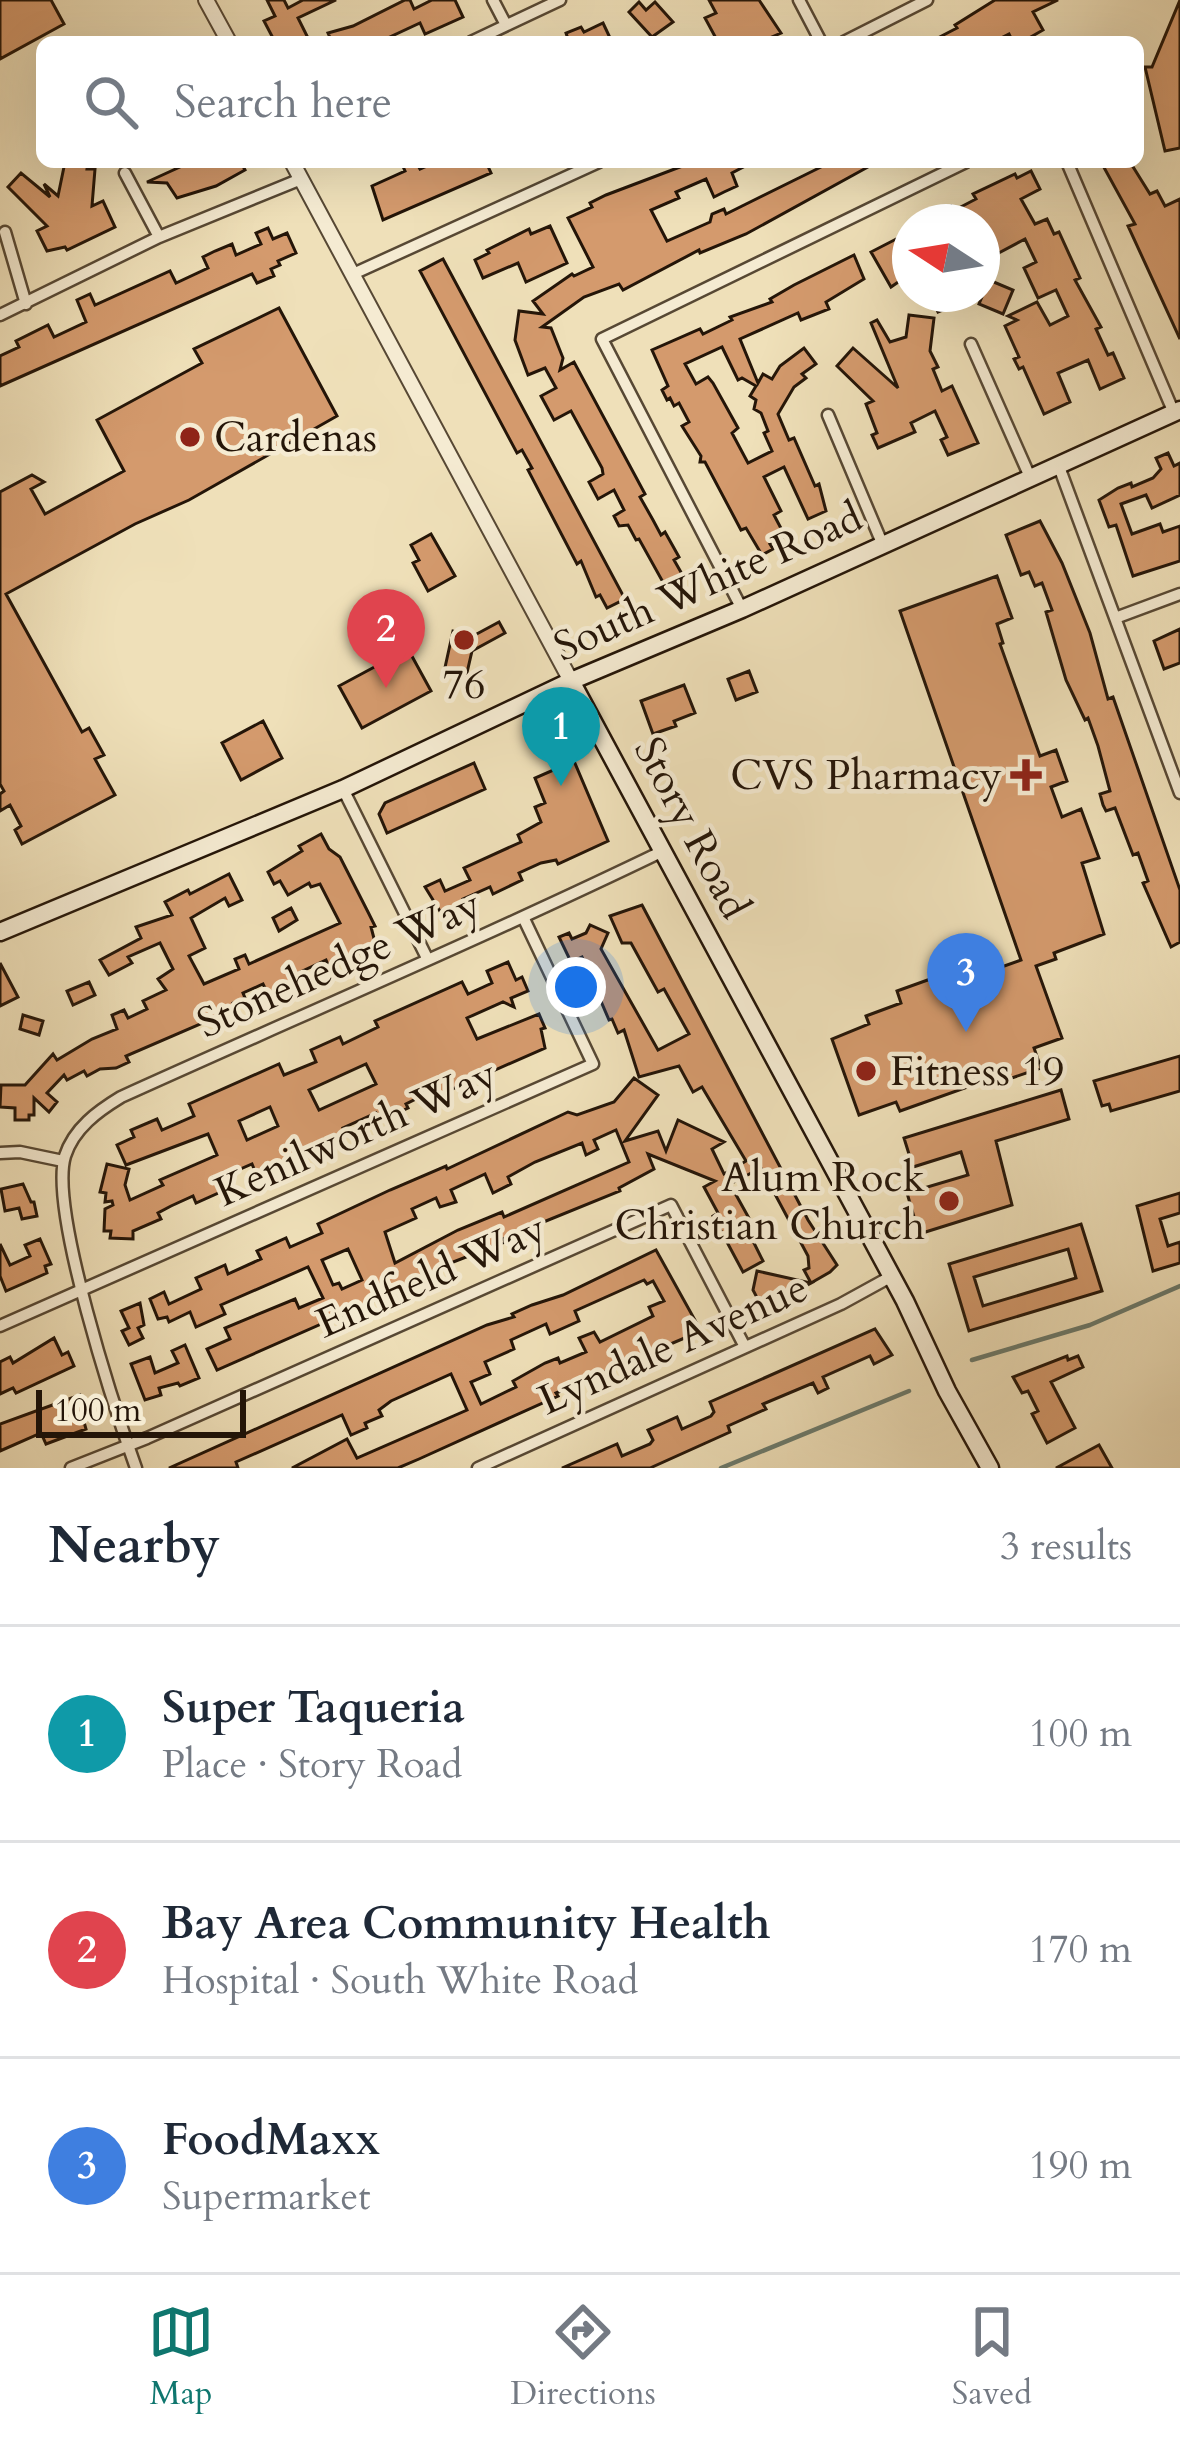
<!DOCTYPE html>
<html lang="en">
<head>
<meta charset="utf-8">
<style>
	:root { --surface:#fff; --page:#f6f6f7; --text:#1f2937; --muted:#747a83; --line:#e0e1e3; --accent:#0f766e }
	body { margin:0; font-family:Cardo,serif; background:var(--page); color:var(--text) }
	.compass { position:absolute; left:892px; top:204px; width:108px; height:108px; border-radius:50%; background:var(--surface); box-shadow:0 12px 48px #0002; rotate:282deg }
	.scale { position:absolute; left:36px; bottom:30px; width:210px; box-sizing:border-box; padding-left:12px; border:6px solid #241508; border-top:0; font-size:33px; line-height:42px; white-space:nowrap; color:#241508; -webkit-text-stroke:9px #f5ebd2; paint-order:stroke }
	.you { position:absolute; left:576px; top:987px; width:42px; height:42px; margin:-30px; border:9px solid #fff; border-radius:50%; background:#1a73e8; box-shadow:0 0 0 18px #1a73e833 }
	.badge { display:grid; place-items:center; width:78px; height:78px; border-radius:50%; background:var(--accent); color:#fff; font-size:39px; font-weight:700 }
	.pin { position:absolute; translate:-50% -99px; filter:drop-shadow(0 3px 6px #0008) }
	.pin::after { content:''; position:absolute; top:63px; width:42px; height:36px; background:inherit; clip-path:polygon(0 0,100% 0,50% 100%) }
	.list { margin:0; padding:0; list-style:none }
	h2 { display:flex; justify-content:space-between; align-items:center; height:156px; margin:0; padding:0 48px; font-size:51px }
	h2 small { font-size:39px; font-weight:400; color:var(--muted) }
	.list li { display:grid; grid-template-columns:78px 1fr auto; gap:36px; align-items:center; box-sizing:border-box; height:216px; padding:0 48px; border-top:3px solid var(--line) }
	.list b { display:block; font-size:45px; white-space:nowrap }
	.list p { margin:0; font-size:39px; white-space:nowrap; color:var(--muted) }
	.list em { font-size:39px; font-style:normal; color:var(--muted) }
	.icon { flex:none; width:66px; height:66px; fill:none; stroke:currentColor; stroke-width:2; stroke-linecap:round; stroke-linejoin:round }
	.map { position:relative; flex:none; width:1180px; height:1468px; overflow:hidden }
	.search { position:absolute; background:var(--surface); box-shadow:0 12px 48px #0002; left:36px; right:36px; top:36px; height:132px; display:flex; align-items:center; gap:30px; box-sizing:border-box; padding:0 42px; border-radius:18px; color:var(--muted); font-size:45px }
	.sheet { height:804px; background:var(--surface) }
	nav { display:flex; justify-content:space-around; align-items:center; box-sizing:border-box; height:168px; border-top:3px solid var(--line); background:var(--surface); font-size:33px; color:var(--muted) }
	nav a { display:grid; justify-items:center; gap:6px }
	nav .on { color:var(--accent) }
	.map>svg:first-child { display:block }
</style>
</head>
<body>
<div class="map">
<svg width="1180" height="1468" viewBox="0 0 1180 1468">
	<rect width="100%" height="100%" fill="#efe0b9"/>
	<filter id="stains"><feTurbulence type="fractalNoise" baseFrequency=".00167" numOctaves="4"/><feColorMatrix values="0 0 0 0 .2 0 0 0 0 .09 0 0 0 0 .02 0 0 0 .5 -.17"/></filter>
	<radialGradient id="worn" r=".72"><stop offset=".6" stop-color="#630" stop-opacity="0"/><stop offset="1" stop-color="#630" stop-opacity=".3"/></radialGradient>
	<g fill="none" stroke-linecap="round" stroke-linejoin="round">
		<path stroke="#6b7a6c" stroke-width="4.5" d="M972,1360L1090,1325L1180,1286
			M721,1468L909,1391"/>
	</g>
	<path fill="#d49a6d" stroke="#241508" stroke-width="3" fill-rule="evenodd" d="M0,0H51L64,24L0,59Z
		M267,0H284L288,8L303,0H336L298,18L310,42H275L264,21L275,16Z
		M405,0H410L414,9L432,0H455L463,17L425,34L420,23L379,42H332L328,33L353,26Z
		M709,0H759L781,33L772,37L775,42H718L705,18L716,13Z
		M995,0H1058L1033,12L1043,30L1022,42H1013L1009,34L993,42H930L957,28L955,25Z
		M1180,0V148L1165,151L1145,67H1152Z
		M639,2L646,10L655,2L673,22L652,37L629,12Z
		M603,23L612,42H562L568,39L566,33L581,27L584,32Z
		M65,162H88L87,169H95L92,206L103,201L115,227L67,250L65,247L47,251L37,231L47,226L8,187L21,173L50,197L44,184L58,196Z
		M191,162H241L245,170L216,186L177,198L167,183L147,182Z
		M401,162H416L420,169L436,162H486L491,173L383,220L372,186L405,171Z
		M693,162H753L732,173L737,186L724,192L714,197L706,179L676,192L679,198L651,210L667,241L710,222L712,214L724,209L726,214L821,167L818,162H877L746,234L700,253L699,250L623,290L619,284L584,297L542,327L551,328L563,358L560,370L574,362L645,494L640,497L653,520L661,535L665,532L679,557L674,560L682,574L664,584L639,539L636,540L628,525L619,526L614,516L624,510L614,490L598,499L589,482L603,474L602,468L571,411L554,420L541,396L556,388L545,368L528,375L515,340L519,311L543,314L533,301L572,274L574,276L593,267L568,218L592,207L590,203L606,195Z
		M1101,162H1130L1150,194L1157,191L1165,206L1180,199V339L1128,226L1135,224Z
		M1031,171L1040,189L1021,199L1035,224L1047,219L1054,234L1059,232L1080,278L1075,280L1101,327L1096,329L1108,355L1113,353L1124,378L1100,389L1088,360L1058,373L1070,402L1044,414L1023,367L1019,369L1014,359L1019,357L1005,326L1017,320L1008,316L1037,302L1050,325L1068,316L1056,290L1038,298L1024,268L1036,262L1025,239L993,256L985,242L991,239L983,222H919L951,206L953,211L976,199L973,194L1015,174L1017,178Z
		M550,226L567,263L526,282L518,263L483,278L475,260L489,253L487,250L529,229L531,234Z
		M268,228L273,239L287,233L296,253L278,261L280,265L271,269L274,276L257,283L252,274L0,386V356L19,347L16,341L48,325L54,337L86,322L77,300L90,294L95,305L170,271L176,283L208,268L203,257L215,251L232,244L236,255L261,244L256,233Z
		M906,234L910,263L899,269L904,278L891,287L871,252Z
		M854,255L864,279L826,302L829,309L801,320L798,313L740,339L758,383L763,374L772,379L780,366L804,348L816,364L802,374L806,378L794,387L778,414L789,440L794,438L815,486L819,484L826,511L808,519L784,467L764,477L781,511L774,515L785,536L770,544L773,549L762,555L746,528L741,530L705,462H700L701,456L682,426L689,422L679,403L674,406L670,398L667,400L662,390L668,386L652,350L700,329L703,334L732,320L730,317L772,302L770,299L794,285ZM722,347L738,380L742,378L756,386L750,396L756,400L754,409L761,413L768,431L764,433L772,451L748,463L732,433L738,428L713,383L708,377L696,384L685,364Z
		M443,259L625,599L607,608L600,595L596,597L581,561L577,564L528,470L532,468L522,450L517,453L420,271Z
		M989,280L1013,290L1003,314L979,304Z
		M942,294H981L938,312L933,300Z
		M279,308L337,416L189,500L135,524L6,594L82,732L89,728L104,755L95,759L115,795L22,844L15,830L21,826L10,805L0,811V794L4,791L0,784V492L32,475L44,482L31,489L45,514L124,471L97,420L202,363L194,349Z
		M909,315L934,318L930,351L938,367L933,369L942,391L952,386L978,443L948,455L941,440L947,437L935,411L911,423L915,432L878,448L872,435L877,433L866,404L873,401L837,366L853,348L898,388L871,323L877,320L890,342L906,337Z
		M1168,453L1174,466L1180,463V495L1152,508L1146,495L1121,504L1132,534L1160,524L1163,532L1180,526V561L1133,576L1116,525L1109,527L1099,500L1118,488L1131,483L1132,487L1153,478L1161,469L1156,458Z
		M1040,521L1062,563L1090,633L1108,699L1113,697L1180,890V942L1171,947L1143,883L1148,881L1138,853L1133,855L1115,808L1106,811L1103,805L1100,794L1110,791L1098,746L1088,718L1085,720L1066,680L1046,612L1052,610L1042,583L1035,586L1029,572L1021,575L1006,535Z
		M431,534L455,576L428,591L413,563L419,560L411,545Z
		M997,576L1012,618L997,624L1003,643L1000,644L1040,756L1056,750L1067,781L1051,787L1062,817L1081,809L1099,858L1082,863L1104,934L1054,953L1056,959L1036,966L1062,1038L1034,1048L1041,1068L997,1083L989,1084L987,1080L900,1111L896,1102L859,1115L832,1039L869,1024L866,1016L901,1003L897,991L975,963L979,975L1021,960L900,611Z
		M499,622L505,633L472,651L466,677L444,672L453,631L473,636Z
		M1180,629V663L1164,669L1154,641Z
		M408,649L431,691L362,728L339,686Z
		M749,671L757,692L736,700L728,679Z
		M684,685L695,713L674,721L676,726L653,734L641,701Z
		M263,721L282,758L241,780L222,743Z
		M574,761L608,841L558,864L556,860L541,863L519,873L522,880L493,894L490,887L463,899L466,906L443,916L425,887L440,880L445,891L470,880L464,868L521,842L518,835L541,822L535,807L545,803L535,778Z
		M474,763L485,789L387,833L379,814L385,803Z
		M321,834L329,849L340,857L368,912L375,926L371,927L376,946L329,967L326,960L294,975L296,981L268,994L263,984L243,993L245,998L233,1003L235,1009L126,1056L129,1062L116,1068L100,1069L87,1076L84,1071L67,1080L64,1075L47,1093L57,1102L49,1112L34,1098V1115H29V1120H15V1108L0,1107L1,1085H25L53,1054L57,1060L92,1039L117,1029L112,1015L124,1010L128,1018L147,1009L143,1001L166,990L158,979L173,969L160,943L128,957L132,963L109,975L100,960L141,938L136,927L172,915L165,902L188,890L190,894L229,874L242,900L229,906L225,898L191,918L205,948L189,956L204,984L239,969L235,959L245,955L249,964L340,923L320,884L311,887L309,883L288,895L280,881L274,884L268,872L302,851L299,846Z
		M642,905L808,1220L837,1265L830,1272L811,1283L804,1270L809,1268L808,1256L761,1168L730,1184L755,1229L749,1233L763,1261L743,1272L713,1216L718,1213L704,1187L715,1181L648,1154L654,1169L619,1188L620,1191L514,1234L503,1239L505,1242L435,1269L437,1272L421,1280L217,1370L207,1349L230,1339L225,1328L295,1299L299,1308L323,1298L308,1267L221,1305L225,1314L196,1327L190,1312L169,1322L167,1317L158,1319L150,1299L164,1292L169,1304L201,1289L196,1278L225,1265L228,1274L261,1259L257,1251L286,1238L290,1247L322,1233L318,1224L390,1190L446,1166L447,1169L568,1112L577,1115L614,1102L634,1078L658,1095L625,1141L658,1131L666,1151L678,1120L724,1142L712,1149L724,1174L746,1161L702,1087L693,1092L679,1066L639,1077L624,1030L618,1033L612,1019L609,1020L582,957L571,962L559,937L569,933L572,939L586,933L590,925L608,933L601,949L658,1050L689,1034L664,989L658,992L631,943H622L610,916ZM616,1130L629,1162L504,1217L502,1212L458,1230L395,1263L385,1232L416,1218L412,1209L436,1198L440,1207L456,1202L451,1190L485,1174L493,1193L511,1184L508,1177L535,1162L582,1143L586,1155L598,1149L594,1140ZM348,1249L362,1280L342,1289L339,1283L333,1285L322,1260Z
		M291,908L297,920L279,931L273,918Z
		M508,962L516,980L522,977L528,991L511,998L514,1007L503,1002L467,1018L477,1039L539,1014L545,1028L541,1029L545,1048L441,1094L438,1088L406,1104L408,1108L379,1121L376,1113L343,1128L347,1135L297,1154L257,1176L252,1164L220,1178L225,1190L196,1203L193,1196L171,1206L158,1213L161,1219L133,1231V1239L110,1238L111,1231H104L105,1209L113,1205L112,1201L105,1202L106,1193L100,1192L107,1164L129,1169L125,1185L130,1200L163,1185L160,1180L217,1155L208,1134L126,1165L117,1145L134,1137L131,1130L157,1119L162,1130L194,1116L189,1104L279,1064L284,1075L316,1062L311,1050L340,1037L343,1044L378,1027L375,1021L462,982L468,994L492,983L487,971ZM366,1064L376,1084L319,1110L309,1090ZM270,1107L278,1126L247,1140L239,1121Z
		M0,963L18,997L0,1006Z
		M89,982L95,995L73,1005L67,991Z
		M23,1015L43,1021L39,1035L20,1029Z
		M1180,1056V1091L1111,1111L1109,1104L1102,1106L1094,1081Z
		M1061,1090L1069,1119L996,1141L1012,1205L919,1234L907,1193L968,1175L961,1152L913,1167L904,1138Z
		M23,1184L31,1202H34L37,1216L22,1219L19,1208L5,1211L1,1189Z
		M1180,1193V1213L1160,1219L1168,1246L1180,1242V1263L1153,1271L1137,1206Z
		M1081,1224L1102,1291L969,1331L949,1264ZM1068,1249L1076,1278L983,1306L974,1277Z
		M40,1239L51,1264L45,1266L47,1273L6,1291L0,1276V1244L10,1265L30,1256L25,1245Z
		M656,1250L701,1331L556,1393L558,1396L419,1459L398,1468H292L347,1439L357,1458L467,1410L451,1374L391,1401L379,1410L382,1416L365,1423L367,1428L351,1435L342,1415L236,1462L238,1468H169L487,1325L514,1317L512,1314L532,1305L563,1295ZM644,1280L647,1284L653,1281L664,1301L649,1307L653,1316L600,1342L594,1332L579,1338L586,1352L560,1363L558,1358L545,1363L513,1381L516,1387L481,1404L471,1382L490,1374L485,1362L514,1349L511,1340L546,1324L550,1334L579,1321L575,1311Z
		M757,1271L811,1283L763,1309L753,1290Z
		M140,1303L144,1325L138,1328L143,1338L129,1345L122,1331L129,1328L121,1311Z
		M875,1329L892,1355L874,1364L870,1356L823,1377L828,1388L818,1393L813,1383L763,1404L766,1409L728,1426L730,1432L650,1468H562L617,1444L622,1456L650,1444L653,1440L648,1430L677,1417L682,1429L711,1416L714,1412L710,1402Z
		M54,1338L62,1355L68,1352L74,1366L16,1393L13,1388L0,1394V1362L10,1357L13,1363Z
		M185,1345L199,1378L180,1386L178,1383L159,1388L161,1395L145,1400L131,1364L150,1357L155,1373L178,1363L172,1351Z
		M1067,1356L1068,1360L1078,1356L1083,1367L1051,1382L1075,1428L1047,1443L1032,1414L1038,1411L1028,1391L1022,1393L1013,1377Z
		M80,1395L86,1409L81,1411L86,1429L46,1444L41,1433L0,1451V1424Z
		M1099,1445L1112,1468H1056Z"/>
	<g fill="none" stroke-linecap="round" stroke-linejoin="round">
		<defs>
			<path id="minor" d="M493,0L506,25
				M799,0L821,42
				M471,42L560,0
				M844,42L927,0
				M1067,162L1174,413
				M125,173L159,237
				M5,232L26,304
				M353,274L599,162
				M0,315L159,237L301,179
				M971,344L1030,477
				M828,415L882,543
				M1058,464L1180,793
				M742,609L602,339L966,162
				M1118,617L1180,594
				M343,789L427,958
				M0,1153L20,1152L63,1161
				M0,1326L593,1064L524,919
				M71,1468L147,1438L671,1205L745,1347
				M136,1468C115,1410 49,1209 65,1156C74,1128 98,1111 121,1097C302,1015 485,937 663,851
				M478,1468L841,1304L892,1276"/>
			<path id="tertiary" d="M206,0L229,42
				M292,162L571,681"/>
			<path id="secondary" d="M571,681L905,1301L947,1391L990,1468
				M0,932L343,789L571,681L742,609L1180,410"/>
		</defs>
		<use href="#minor" stroke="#574834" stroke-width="15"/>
		<use href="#tertiary" stroke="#574834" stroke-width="18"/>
		<use href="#secondary" stroke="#241508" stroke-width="21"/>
		<use href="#minor" stroke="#f5ebd2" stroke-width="10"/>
		<use href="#tertiary" stroke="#f5ebd2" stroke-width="14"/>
		<use href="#secondary" stroke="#f5ebd2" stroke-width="16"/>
	</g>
	<g fill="#8f2418" stroke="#f5ebd2" stroke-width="4.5">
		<circle cx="190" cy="437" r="12"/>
		<circle cx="464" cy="640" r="12"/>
		<path d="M1020 757h12v12h12v12h-12v12h-12v-12h-12v-12h12z"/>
		<circle cx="866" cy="1071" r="12"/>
		<circle cx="949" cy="1201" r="12"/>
	</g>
	<g text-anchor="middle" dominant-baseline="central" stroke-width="9" stroke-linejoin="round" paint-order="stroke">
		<g font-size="42" fill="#241508" stroke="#f5ebd2" text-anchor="start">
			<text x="214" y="437">Cardenas</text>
			<text x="464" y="684" text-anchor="middle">76</text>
			<text x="1002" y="775" text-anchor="end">CVS Pharmacy</text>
			<text x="890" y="1071">Fitness 19</text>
			<text x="925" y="1177" text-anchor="end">Alum Rock<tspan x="925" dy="48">Christian Church</tspan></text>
		</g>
		<g font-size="42" fill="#241508" stroke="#f5ebd2">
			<text transform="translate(708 582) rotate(-24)">South White Road</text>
			<text transform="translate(692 828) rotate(62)">Story Road</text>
			<text transform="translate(339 964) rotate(-24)">Stonehedge Way</text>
			<text transform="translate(356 1133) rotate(-24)">Kenilworth Way</text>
			<text transform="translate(431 1276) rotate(-24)">Endfield Way</text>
			<text transform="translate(673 1344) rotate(-24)">Lyndale Avenue</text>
		</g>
	</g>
	<rect width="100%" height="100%" filter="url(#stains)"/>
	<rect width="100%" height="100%" fill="url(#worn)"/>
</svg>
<svg class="compass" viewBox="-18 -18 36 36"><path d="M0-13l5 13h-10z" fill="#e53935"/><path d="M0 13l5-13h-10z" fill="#747a83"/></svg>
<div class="scale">100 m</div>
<div class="you"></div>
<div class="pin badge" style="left:561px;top:786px;background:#0f9aa8">1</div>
<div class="pin badge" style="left:386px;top:688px;background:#e0444e">2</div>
<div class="pin badge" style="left:966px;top:1032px;background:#3f7fe0">3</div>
<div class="search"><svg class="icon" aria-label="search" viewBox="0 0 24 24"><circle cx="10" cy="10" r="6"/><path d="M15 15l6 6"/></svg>Search here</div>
</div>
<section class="sheet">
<h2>Nearby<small>3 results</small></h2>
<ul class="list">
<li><span class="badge" style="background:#0f9aa8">1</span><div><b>Super Taqueria</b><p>Place · Story Road</p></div><em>100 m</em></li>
<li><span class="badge" style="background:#e0444e">2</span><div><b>Bay Area Community Health</b><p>Hospital · South White Road</p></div><em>170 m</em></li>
<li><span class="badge" style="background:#3f7fe0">3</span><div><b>FoodMaxx</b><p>Supermarket</p></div><em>190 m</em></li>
</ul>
</section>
<nav>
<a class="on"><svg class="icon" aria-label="map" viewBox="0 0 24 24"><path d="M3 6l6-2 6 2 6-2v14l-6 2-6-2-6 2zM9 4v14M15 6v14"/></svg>Map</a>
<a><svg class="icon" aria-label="directions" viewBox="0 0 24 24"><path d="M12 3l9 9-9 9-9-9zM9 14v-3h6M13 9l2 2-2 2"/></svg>Directions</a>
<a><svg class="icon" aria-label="saved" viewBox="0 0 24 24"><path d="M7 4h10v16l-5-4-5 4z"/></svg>Saved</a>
</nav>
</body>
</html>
